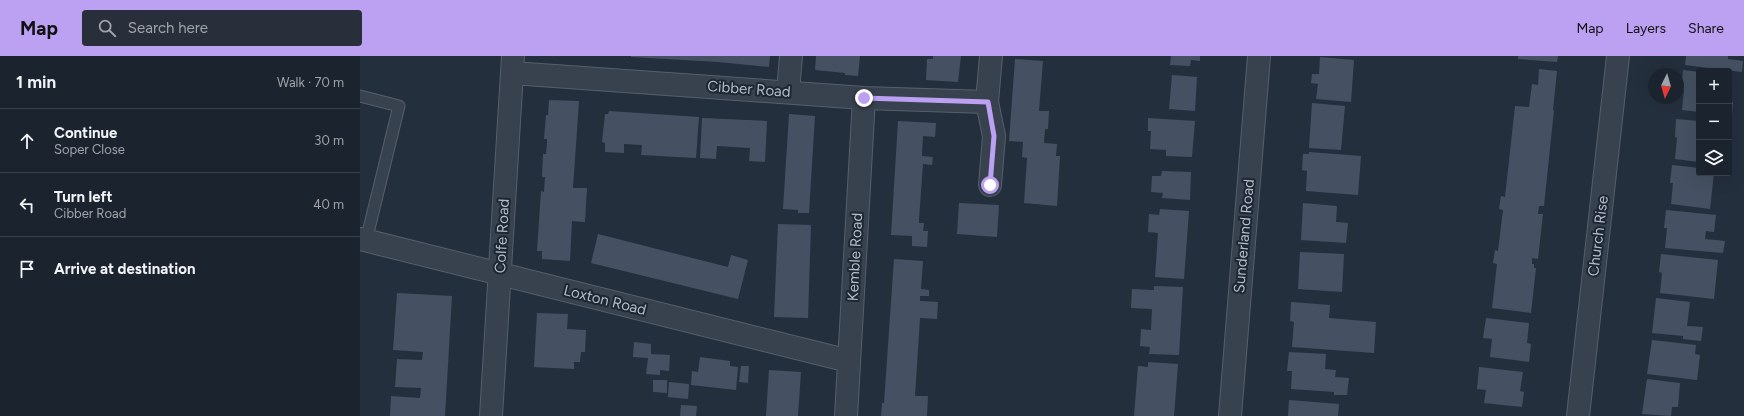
<!DOCTYPE html>
<html lang="en">
<head>
<meta charset="utf-8">
<style>
	:root { --surface:#1b232e; --page:#282f3a; --text:#f1f3f6; --muted:#a0a4aa; --line:#39404a; --accent:#bca0f2 }
	body { margin:0; font-family:Figtree,sans-serif; background:var(--page); color:var(--text) }
	.controls { position:absolute; right:12px; top:12px; display:grid; overflow:hidden; border-radius:4px; box-shadow:0 4px 16px #0002 }
	.controls button { width:36px; height:36px; display:grid; place-items:center; padding:0; border:0; border-bottom:1px solid var(--line); background:var(--surface); color:var(--text); font:20px sans-serif }
	.compass { position:absolute; left:1288px; top:12px; width:36px; height:36px; border-radius:50%; background:var(--surface); box-shadow:0 4px 16px #0002; rotate:185deg }
	.stop { position:absolute; width:12px; height:12px; margin:-9px; border:3px solid #bca0f2; border-radius:50%; background:#fff }
	.stop.end { background:#bca0f2; border-color:#fff; box-shadow:0 1px 4px #0008 }
	.list { margin:0; padding:0; list-style:none }
	h2 { display:flex; justify-content:space-between; align-items:center; height:52px; margin:0; padding:0 16px; font-size:17px }
	h2 small { font-size:13px; font-weight:400; color:var(--muted) }
	.list li { display:grid; grid-template-columns:26px 1fr auto; gap:12px; align-items:center; box-sizing:border-box; height:64px; padding:0 16px; border-top:1px solid var(--line) }
	.list b { display:block; font-size:15px; white-space:nowrap }
	.list p { margin:0; font-size:13px; white-space:nowrap; color:var(--muted) }
	.list em { font-size:13px; font-style:normal; color:var(--muted) }
	.icon { flex:none; width:22px; height:22px; fill:none; stroke:currentColor; stroke-width:2; stroke-linecap:round; stroke-linejoin:round }
	.map { position:relative; flex:none; width:1384px; height:360px; overflow:hidden }
	header { display:flex; align-items:center; gap:24px; box-sizing:border-box; height:56px; padding:0 20px; background:var(--accent); color:#111 }
	header strong { font-size:19px }
	nav { display:flex; gap:22px; margin-inline-start:auto; font-size:14px }
	.search { width:280px; height:36px; background:var(--page); display:flex; align-items:center; gap:10px; box-sizing:border-box; padding:0 14px; border-radius:4px; color:var(--muted); font-size:15px }
	main { display:flex }
	aside { flex:1; background:var(--surface) }
	.map>svg:first-child { display:block }
</style>
</head>
<body>
<header>
<strong>Map</strong>
<div class="search"><svg class="icon" aria-label="search" viewBox="0 0 24 24"><circle cx="10" cy="10" r="6"/><path d="M15 15l6 6"/></svg>Search here</div>
<nav><a>Map</a><a>Layers</a><a>Share</a></nav>
</header>
<main>
<aside>
<h2>1 min<small>Walk · 70 m</small></h2>
<ul class="list">
<li><svg class="icon" aria-label="ahead" viewBox="0 0 24 24"><path d="M12 20V5M6 11l6-6 6 6"/></svg><div><b>Continue</b><p>Soper Close</p></div><em>30 m</em></li>
<li><svg class="icon" aria-label="left" viewBox="0 0 24 24"><path d="M17 20v-9H6M10 6l-5 5 5 5"/></svg><div><b>Turn left</b><p>Cibber Road</p></div><em>40 m</em></li>
<li><svg class="icon" aria-label="arrive" viewBox="0 0 24 24"><path d="M6 21V4h12l-3 4 3 4H6"/></svg><div><b>Arrive at destination</b></div></li>
</ul>
</aside>
<div class="map">
<svg width="1384" height="360" viewBox="0 0 1384 360">
	<rect width="100%" height="100%" fill="#242f3e"/>
	<path fill="#455162" d="M271,0H410L409,11L358,6L271,1Z
		M456,0H500L498,20L485,19V17L455,14Z
		M573,0H601L598,26L566,24L567,3H573Z
		M811,0H840V5L831,4L830,10L810,9Z
		M1158,0H1198L1197,6L1158,3Z
		M1326,0H1368V3L1383,5L1382,16L1325,9Z
		M960,1L994,4L991,46L956,43L958,28L951,27L952,18H959Z
		M655,3L683,5L679,55H689L688,73H685L684,87L697,88L696,100H700L697,150L664,147L667,102L662,101L663,86L649,85Z
		M1179,13L1197,15L1193,54H1194L1184,150H1179L1178,158H1183L1178,203L1172,202V208H1174V212H1176L1171,257L1132,252L1137,208L1133,207L1135,194L1138,195L1143,154L1139,153L1141,140L1145,141L1155,50L1169,51L1172,28L1178,29Z
		M1323,14L1339,16V56L1322,54L1324,34H1321Z
		M812,19L837,21L835,55L809,53Z
		M189,44L219,45L213,132H227L225,166L212,165L210,205L182,203V195H177L181,135L184,136L185,121H182L183,98H186L187,87V83H184L186,59H188Z
		M1369,45L1373,46L1372,59H1369Z
		M952,47L985,50L981,94L949,92Z
		M249,55L339,61L336,102L281,99L282,89L264,88V97L245,96V87L242,86L245,58H248Z
		M429,58L455,60L449,157H438V154L423,153Z
		M342,62L407,65L405,106L389,105L390,92L374,91L357,90L356,103L340,102Z
		M788,62L835,65L832,101L806,100V94L790,93L791,75H788Z
		M1316,63L1339,65V106L1315,103L1317,82L1315,81Z
		M538,65L576,67L575,81L563,80L562,97V100L573,101L572,109L563,108L559,163V167H564L563,175H568L567,191L552,190V180L531,179Z
		M949,96L1001,100L998,139L946,135L947,115L942,114L943,98H949Z
		M1312,109L1339,112V117H1354L1350,153L1311,148L1313,127H1310Z
		M802,115L831,116L830,144L802,142L803,137L791,136L792,120H801Z
		M599,147L639,149L637,181L597,178Z
		M943,147L977,150L976,166L988,167L986,187L941,184Z
		M800,153L829,155L824,223L795,221L798,177L788,176L789,158L799,159Z
		M1306,154L1356,159L1354,176L1346,175L1345,183L1365,185L1363,197L1305,192L1307,172H1304Z
		M418,168L451,169L448,262L414,261Z
		M238,178L368,211L371,199L388,204L378,243L231,207Z
		M940,196L984,198L982,236L938,233Z
		M1301,198L1358,204L1354,243L1300,237L1302,217L1299,216Z
		M534,203L563,205L561,233L569,234V240H560V245L578,246L577,263L560,262L555,340H568L567,360H521L522,347H524Z
		M794,230L823,231L819,299L789,298L790,291L780,290L781,273L791,274L792,253L771,252L772,233L794,234Z
		M37,237L92,240L85,360H30L31,340L60,342L61,332L35,331L37,303L62,304L63,296L33,294Z
		M1296,242L1330,246L1327,270L1343,271L1341,285L1323,283V280L1292,277Z
		M931,246L970,249L969,262L1016,266L1014,297L932,291L934,266L930,265Z
		M177,257L208,258L207,273L226,274L225,296H221L220,306H214V313L174,311Z
		M1126,262L1169,267L1167,287L1171,288L1169,306L1130,301L1132,283L1123,282Z
		M1292,284L1336,289L1335,298L1340,299L1337,324L1287,318Z
		M274,286L291,288V298L310,299L309,315L300,314V319L286,318L288,302L273,301Z
		M929,296L966,298L965,313L976,314L975,321L989,322L987,339H974V336L931,333L932,315H927Z
		M340,301L370,305V310L378,311L376,334L331,329L332,315L338,316Z
		M788,306L818,308L814,360H774L778,310L788,311Z
		M381,310H389L388,327L379,326Z
		M1119,311L1163,316L1160,335L1164,336L1162,351L1124,347L1126,334L1117,333Z
		M409,314L441,316L438,360H406Z
		M1287,323L1320,327L1318,351H1312L1311,360L1282,358Z
		M293,324H307V337L293,336Z
		M309,326L329,328L328,343L308,341Z
		M929,344L979,348L978,360H928Z
		M321,349L337,350L336,360H320Z"/>
	<g fill="none" stroke-linecap="round" stroke-linejoin="round">
		<defs>
			<path id="service" d="M0,40L39,50L6,185"/>
			<path id="minor" d="M152,17L504,42L627,46
				M428,36L431,0
				M630,129L634,80L627,46L631,0
				M0,183L489,305
				M131,360L153,0
				M486,360L504,42
				M1218,360L1258,0"/>
			<path id="tertiary" d="M870,360L899,0"/>
		</defs>
		<use href="#service" stroke="#565f6c" stroke-width="13"/>
		<use href="#minor" stroke="#565f6c" stroke-width="24"/>
		<use href="#tertiary" stroke="#565f6c" stroke-width="24"/>
		<use href="#service" stroke="#38414e" stroke-width="11"/>
		<use href="#minor" stroke="#38414e" stroke-width="22"/>
		<use href="#tertiary" stroke="#38414e" stroke-width="22"/>
	</g>
	<g fill="none" stroke-linecap="round" stroke-linejoin="round">
		<path stroke="#bca0f2" stroke-width="5" d="M504,42L628,46L634,80L630,129"/>
	</g>
	<g text-anchor="middle" dominant-baseline="central" stroke-width="4" stroke-linejoin="round" paint-order="stroke">
		<g font-size="15" fill="#b4bcc9" stroke="#1d2633">
			<text transform="translate(389 33) rotate(4)">Cibber Road</text>
			<text transform="translate(142 180) rotate(-87)">Colfe Road</text>
			<text transform="translate(884 180) rotate(-85)">Sunderland Road</text>
			<text transform="translate(1238 180) rotate(-83)">Church Rise</text>
			<text transform="translate(495 201) rotate(-87)">Kemble Road</text>
			<text transform="translate(245 244) rotate(14)">Loxton Road</text>
		</g>
	</g>
</svg>
<div class="controls">
<button>+</button>
<button>−</button>
<button><svg class="icon" aria-label="layers" viewBox="0 0 24 24"><path d="M12 4l9 5-9 5-9-5zM3 14l9 5 9-5"/></svg></button>
</div>
<svg class="compass" viewBox="-18 -18 36 36"><path d="M0-13l5 13h-10z" fill="#e53935"/><path d="M0 13l5-13h-10z" fill="#a0a4aa"/></svg>
<div class="stop" style="left:630px;top:129px"></div>
<div class="stop end" style="left:504px;top:42px"></div>
</div>
</main>
</body>
</html>
